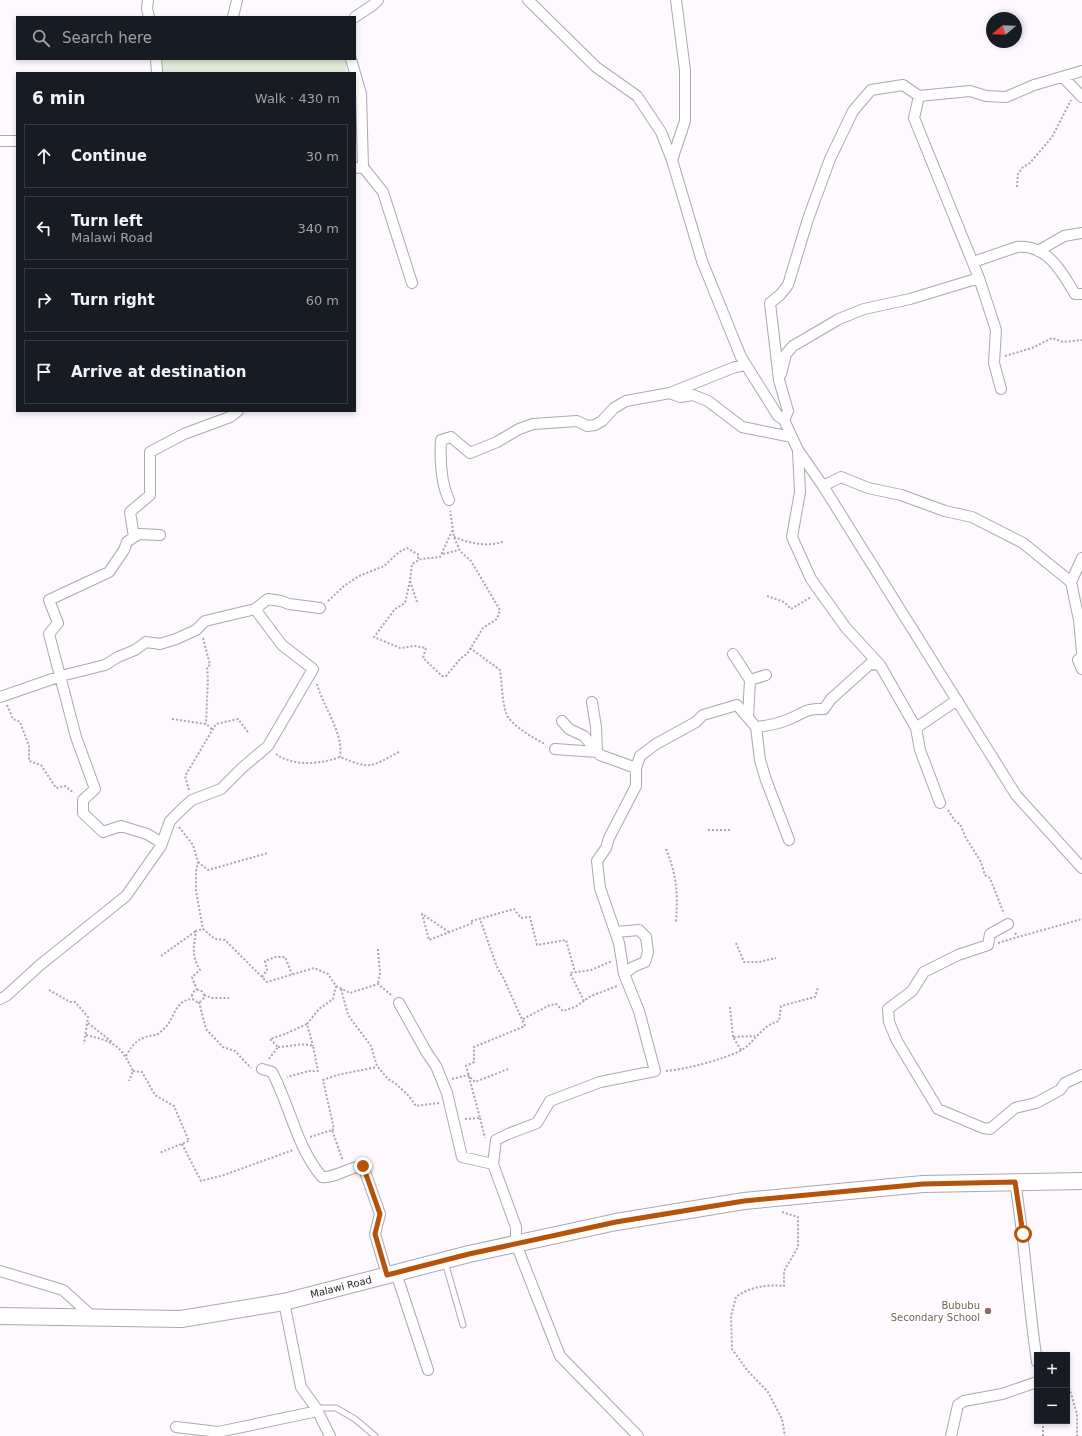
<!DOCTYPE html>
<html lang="en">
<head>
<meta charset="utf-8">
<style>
	:root { --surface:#171b24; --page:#242831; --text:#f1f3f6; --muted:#9ea1a6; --line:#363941 }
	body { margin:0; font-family:"DejaVu Sans",sans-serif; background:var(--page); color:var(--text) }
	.controls { position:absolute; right:12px; bottom:12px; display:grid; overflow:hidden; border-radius:0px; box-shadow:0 2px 6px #0003 }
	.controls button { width:36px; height:36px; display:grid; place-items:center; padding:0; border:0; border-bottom:1px solid var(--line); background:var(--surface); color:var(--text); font:20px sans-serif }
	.compass { position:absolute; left:986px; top:12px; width:36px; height:36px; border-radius:50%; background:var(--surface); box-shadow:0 2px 6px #0003; rotate:251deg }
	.stop { position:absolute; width:12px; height:12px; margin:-9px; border:3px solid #b45309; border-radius:50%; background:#fff }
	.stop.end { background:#b45309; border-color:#fff; box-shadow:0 1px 4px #0008 }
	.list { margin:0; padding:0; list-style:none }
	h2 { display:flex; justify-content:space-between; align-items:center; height:52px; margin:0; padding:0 16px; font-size:17px }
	h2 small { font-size:13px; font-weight:400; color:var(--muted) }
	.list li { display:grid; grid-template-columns:26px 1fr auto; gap:12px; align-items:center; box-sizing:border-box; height:64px; margin:0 8px 8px; padding:0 8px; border:1px solid var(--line); border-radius:0px }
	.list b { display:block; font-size:15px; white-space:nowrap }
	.list p { margin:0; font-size:13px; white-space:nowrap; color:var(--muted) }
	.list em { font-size:13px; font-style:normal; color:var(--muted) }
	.icon { flex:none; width:22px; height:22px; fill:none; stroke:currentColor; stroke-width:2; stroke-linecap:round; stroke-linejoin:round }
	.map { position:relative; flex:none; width:1082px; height:1436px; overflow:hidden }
	.search { position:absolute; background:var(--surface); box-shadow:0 2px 6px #0003; left:16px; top:16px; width:340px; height:44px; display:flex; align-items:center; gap:10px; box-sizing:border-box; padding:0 14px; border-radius:0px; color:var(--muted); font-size:15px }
	.panel { position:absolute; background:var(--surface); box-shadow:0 2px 6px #0003; left:16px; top:72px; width:340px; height:340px; border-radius:0px }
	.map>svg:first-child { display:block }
</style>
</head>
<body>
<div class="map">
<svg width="1082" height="1436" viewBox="0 0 1082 1436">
	<rect width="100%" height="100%" fill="#fdf9fe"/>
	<path fill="#e0ecd9" d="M161,59H346V73H160Z"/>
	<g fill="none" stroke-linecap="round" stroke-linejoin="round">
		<defs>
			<path id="lane" d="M445,1262L463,1325
				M316,1408H336L355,1419L375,1436"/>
			<path id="street" d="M148,0L147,9L149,17
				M528,0L596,67L637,96L661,132L672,160
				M676,0L685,70V121L672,160L702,261L741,357L778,416L784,420L798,450L823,486L1016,795L1082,868
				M233,17L237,0
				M355,17L373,5L378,0
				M156,59L157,73
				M351,59L355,73
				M355,73L361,94L363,167L355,168
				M1063,77L1082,97
				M919,96L914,118L979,278L996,330L994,363L1001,389
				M0,141H17
				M363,167L383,192L412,283
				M1038,251L1064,236L1082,233
				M973,262L1017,247C1047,244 1062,272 1075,294H1082
				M781,374L786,354L793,346L839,319L864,309L910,299L979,278
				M670,393L735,367L745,365
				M784,420L788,411L779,380L770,303L780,295L788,285L808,219L830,159L853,111L871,90L903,85L919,96L970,91L986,96L1006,97L1034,85L1082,71
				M798,451L800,492L792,537L811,579L846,628L880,665L916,728
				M823,486L841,477L868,488L901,495L945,511L972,517L1023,543L1071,582
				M449,500C441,483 440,458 441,440L451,437L470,453L497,442L519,429L533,424L577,421L587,426L595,425L602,421L614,408L626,401L670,393L680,397L693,395L708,401L742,427L792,437
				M160,535L139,534L134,537L127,542L124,550L109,572L49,600L58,623L49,634L76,737L95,789L83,800V813L103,832L121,826L147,834L162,843
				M134,537L130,512L150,495V452L184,434L230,417L238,411
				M1082,558L1071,582L1079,620L1082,652
				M733,654L750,680L748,718
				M1082,656L1078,660L1082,669
				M750,680L766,675
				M0,697L61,676L105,665L118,657L135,650L146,642L160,644L176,639L196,630L205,621L255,609L268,599L281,601L289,604L320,608
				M562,721L569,729L584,736L600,755L636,768
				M756,727C766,726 777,724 787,720C803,714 805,708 824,709L831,699L870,664L880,665
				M555,749L597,752L596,727L592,702
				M940,803L920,750L916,728L957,700
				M1008,924L990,934L988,945L958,955L924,972L912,991L888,1009L889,1022L897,1041L938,1109L983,1128L990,1129L1015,1108L1036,1103L1060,1090L1065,1083L1082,1075
				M616,932L639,930L646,937L648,952L645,962L633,967L624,974
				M0,999L6,996L40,965L126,896L161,846L170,821L183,808L192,800L221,789L242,768L268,746L313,669L282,645L255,609
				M399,1003L427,1053L436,1066L447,1093L462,1157L493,1164L516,1227V1244L560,1356L638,1436
				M262,1069L272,1072C290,1106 297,1148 322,1177C333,1179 349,1167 363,1166L380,1214L375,1234L387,1275
				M493,1164L496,1140L508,1134L537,1123L550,1101L600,1082L655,1071L639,1011L624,974L619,943L600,888L597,861L606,848L609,838L636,786V768L640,756L656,744L696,722L703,715L737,705L756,727L760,760L766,780L789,840
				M1015,1182C1025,1242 1028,1302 1037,1362
				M0,1271L63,1290L94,1318
				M396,1273L428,1370
				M284,1302L301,1387L316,1408L330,1436
				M176,1427L218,1432L318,1411
				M951,1436L958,1405L964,1401L1002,1394L1037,1382"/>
			<path id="primary" d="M0,1316L181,1319L284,1302L469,1254L616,1222L744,1201L923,1184L1082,1181"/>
		</defs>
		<use href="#lane" stroke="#ada7af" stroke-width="7"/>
		<use href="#street" stroke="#ada7af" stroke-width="12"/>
		<use href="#primary" stroke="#ada7af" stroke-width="18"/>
		<path stroke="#a9a6aa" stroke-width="2" stroke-dasharray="2 2" stroke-linecap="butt" d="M1017,187L1018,174L1023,167L1030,163L1052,137L1071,100
			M1005,356L1032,348L1052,338L1063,342L1082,340
			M454,537C469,543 489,548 504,541
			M443,554L459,550
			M410,581L405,603L395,609L374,637L400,648L415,646L426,648L423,658L442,676H446L461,658L467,654L483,628L497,619L500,610L471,561L460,551L454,537L450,511
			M767,596L784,602L791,609L811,597
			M328,601L344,586L359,576L384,566L399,552L407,548L419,555L417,561
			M417,602L410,581L412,564L421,559L440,557L452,531
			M203,638L210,665L207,667L208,678L206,724
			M470,648L500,670C502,684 502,700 506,713C510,725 535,739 545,744
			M317,684C323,707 344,733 340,757
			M7,705L13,719L20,722L29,746V761L41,765L56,788L65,786L74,793
			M172,719L206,724L213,730
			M276,754C293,767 322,764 340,757C372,770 370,767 399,752
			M189,790L185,776L216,724L238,719L248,732
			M948,810L955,821L960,824L966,838L981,862L985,875L990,878L1004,914
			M179,827L193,845L198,862L196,871V891L203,929
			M708,830H731
			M666,849C677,876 678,893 676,922
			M198,862L208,870L268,853
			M449,932L422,914L429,940L473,923L472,921L514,909L521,918L530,917L537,945L566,940L575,972
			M1015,933L1018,937L1082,919
			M736,943L744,962H759L776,958
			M998,943L1018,937
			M378,949L380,973L378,984
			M161,956L196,931
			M262,977L267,970L265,961L275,957H285L292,974
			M341,989L348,1015L371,1046L377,1066L388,1079L396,1084L409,1096L416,1106L439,1103
			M192 996a6 6 0 1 1 12 0a6 6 0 1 1-12 0Z
			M49,990L70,1002H75L88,1017L84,1044
			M197,990L192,977L200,970C191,955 194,947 196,931L203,929L215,939L225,940L267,982L314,968L328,974L336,986L350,993L378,984L391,995
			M204,995L212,998H229
			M584,1001L570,973L591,970L612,961
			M199,1002L206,1029L223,1047L235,1051L251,1068
			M730,1007L733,1037
			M523,1019L550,1005L556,1004L563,1011L575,1007L591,996L617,986
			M88,1023L112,1042
			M307,1024L319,1009L333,999L336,986
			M86,1035C114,1042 120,1044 133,1071L129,1081
			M278,1047C289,1047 303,1042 313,1046L318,1071H309L287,1077
			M741,1050L733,1037L755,1036
			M126,1056C133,1043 140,1036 157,1035C161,1031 166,1028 169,1023C175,1013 178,999 193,999
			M269,1059L278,1047L270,1039L285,1034L307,1024L313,1046
			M133,1071L142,1072L155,1095L174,1106L189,1141L159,1153
			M666,1071C687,1069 721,1060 740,1051C755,1043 760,1026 779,1021L781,1006L815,997L818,987
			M452,1079L468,1075L475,1082L508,1069
			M480,1118L485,1138
			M465,1119L480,1118L466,1066L474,1062V1047L525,1026L504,979L497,967L480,919
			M332,1130L334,1129L323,1080L337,1075L377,1067
			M310,1137L332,1130L343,1161
			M182,1144L201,1181L224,1175L293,1150
			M782,1212L798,1217V1247L784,1271V1286C768,1284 749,1287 736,1297L731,1316L732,1349L747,1370L768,1392L782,1419L785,1436
			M1067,1380L1077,1414V1436
			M1043,1436V1421"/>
		<use href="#lane" stroke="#fff" stroke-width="5"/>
		<use href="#street" stroke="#fff" stroke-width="10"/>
		<use href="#primary" stroke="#fff" stroke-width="16"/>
	</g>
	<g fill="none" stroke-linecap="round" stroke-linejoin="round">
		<path stroke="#b45309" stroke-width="5" d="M363,1166L380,1214L375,1234L387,1275L469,1254L616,1222L744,1201L923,1184L1015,1182L1023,1234"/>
	</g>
	<circle fill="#8d6e63" stroke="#fff" stroke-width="1.5" cx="988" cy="1311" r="4"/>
	<g text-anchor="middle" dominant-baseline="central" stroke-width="4" stroke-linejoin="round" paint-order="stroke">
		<g font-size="10" fill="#201e21" stroke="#fff">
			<text transform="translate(341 1287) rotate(-14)">Malawi Road</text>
		</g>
		<g font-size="10" fill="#785e54" stroke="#fff" text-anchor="end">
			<text x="980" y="1305">Bububu<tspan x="980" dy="12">Secondary School</tspan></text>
		</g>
	</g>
</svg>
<div class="controls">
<button>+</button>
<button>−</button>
</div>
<svg class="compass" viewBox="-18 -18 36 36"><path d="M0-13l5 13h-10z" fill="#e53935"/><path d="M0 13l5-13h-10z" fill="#9ea1a6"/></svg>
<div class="stop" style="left:1023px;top:1234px"></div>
<div class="stop end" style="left:363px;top:1166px"></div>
<div class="search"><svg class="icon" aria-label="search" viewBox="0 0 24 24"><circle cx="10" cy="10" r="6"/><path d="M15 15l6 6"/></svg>Search here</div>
<section class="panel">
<h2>6 min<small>Walk · 430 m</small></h2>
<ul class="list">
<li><svg class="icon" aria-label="ahead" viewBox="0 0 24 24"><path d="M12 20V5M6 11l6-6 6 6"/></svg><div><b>Continue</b></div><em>30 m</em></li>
<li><svg class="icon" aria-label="left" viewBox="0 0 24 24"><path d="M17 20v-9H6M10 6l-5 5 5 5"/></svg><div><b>Turn left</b><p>Malawi Road</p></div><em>340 m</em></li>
<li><svg class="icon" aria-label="right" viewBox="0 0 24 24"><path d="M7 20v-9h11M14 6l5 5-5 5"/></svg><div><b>Turn right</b></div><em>60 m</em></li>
<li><svg class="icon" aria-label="arrive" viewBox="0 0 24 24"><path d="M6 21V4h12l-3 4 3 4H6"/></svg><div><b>Arrive at destination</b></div></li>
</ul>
</section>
</div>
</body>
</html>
